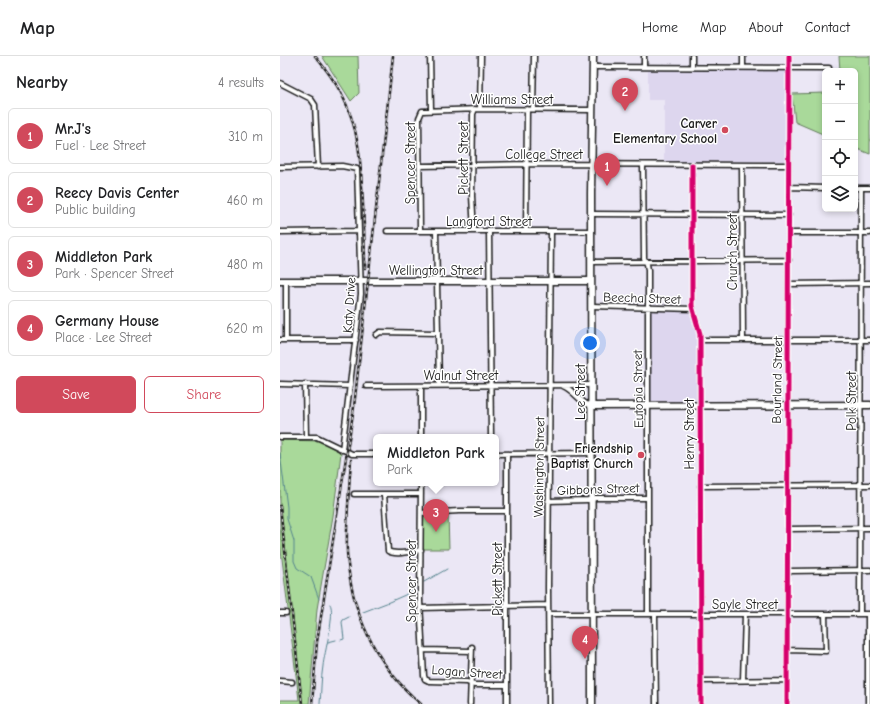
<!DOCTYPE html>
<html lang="en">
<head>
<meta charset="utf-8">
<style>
	:root { --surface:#fff; --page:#f6f6f6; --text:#202124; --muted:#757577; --line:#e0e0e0; --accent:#d1495b }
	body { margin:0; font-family:"Comic Neue",sans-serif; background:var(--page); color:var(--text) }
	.controls { position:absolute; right:12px; top:12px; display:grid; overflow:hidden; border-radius:6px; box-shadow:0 2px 6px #0003 }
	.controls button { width:36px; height:36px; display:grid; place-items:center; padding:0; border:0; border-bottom:1px solid var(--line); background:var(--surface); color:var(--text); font:20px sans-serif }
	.you { position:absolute; left:310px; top:287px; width:14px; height:14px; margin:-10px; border:3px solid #fff; border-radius:50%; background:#1a73e8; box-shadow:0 0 0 6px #1a73e833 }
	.badge { display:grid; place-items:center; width:26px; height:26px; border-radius:50%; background:var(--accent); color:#fff; font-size:13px; font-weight:700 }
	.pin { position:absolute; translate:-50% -33px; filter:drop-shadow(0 1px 2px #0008) }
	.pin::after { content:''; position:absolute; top:21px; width:14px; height:12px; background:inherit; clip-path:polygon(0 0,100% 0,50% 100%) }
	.popup { position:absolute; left:93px; top:378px; width:126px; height:52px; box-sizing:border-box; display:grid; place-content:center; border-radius:6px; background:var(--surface); filter:drop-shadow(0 1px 3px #0005); font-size:13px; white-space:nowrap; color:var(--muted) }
	.popup b { font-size:15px; color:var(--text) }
	.popup::after { content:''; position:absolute; left:50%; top:100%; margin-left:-8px; border:8px solid transparent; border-top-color:var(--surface) }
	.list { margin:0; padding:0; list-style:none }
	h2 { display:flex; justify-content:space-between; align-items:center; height:52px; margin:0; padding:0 16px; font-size:17px }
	h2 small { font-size:13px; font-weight:400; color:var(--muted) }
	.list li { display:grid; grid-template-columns:26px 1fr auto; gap:12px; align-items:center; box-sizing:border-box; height:56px; margin:0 8px 8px; padding:0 8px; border:1px solid var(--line); border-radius:6px }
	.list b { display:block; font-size:15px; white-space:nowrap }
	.list p { margin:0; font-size:13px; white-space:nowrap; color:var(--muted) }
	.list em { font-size:13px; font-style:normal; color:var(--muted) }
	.actions { display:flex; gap:8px; padding:12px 16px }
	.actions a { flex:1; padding:9px 0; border:1px solid var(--accent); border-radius:6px; text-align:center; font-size:14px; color:var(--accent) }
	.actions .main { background:var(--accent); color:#fff }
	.icon { flex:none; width:22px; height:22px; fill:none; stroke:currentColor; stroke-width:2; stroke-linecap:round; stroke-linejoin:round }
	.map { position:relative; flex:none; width:590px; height:648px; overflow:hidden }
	header { display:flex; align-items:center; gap:24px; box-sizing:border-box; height:56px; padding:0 20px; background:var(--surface); border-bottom:1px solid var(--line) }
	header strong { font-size:19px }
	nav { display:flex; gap:22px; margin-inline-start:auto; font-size:14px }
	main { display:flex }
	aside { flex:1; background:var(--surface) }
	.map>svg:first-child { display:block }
</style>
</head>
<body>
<header>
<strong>Map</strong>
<nav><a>Home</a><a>Map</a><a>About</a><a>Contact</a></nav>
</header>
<main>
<aside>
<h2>Nearby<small>4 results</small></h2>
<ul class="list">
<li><span class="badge">1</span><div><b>Mr.J's</b><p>Fuel · Lee Street</p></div><em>310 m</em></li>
<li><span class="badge">2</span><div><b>Reecy Davis Center</b><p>Public building</p></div><em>460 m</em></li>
<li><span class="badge">3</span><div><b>Middleton Park</b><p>Park · Spencer Street</p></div><em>480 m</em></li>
<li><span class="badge">4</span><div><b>Germany House</b><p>Place · Lee Street</p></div><em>620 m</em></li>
</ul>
<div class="actions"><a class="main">Save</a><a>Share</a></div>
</aside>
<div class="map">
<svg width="590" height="648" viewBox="0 0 590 648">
	<rect width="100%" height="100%" fill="#ebe7f5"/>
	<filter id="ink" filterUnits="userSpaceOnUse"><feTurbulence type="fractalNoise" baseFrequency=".025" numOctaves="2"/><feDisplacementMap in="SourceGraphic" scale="8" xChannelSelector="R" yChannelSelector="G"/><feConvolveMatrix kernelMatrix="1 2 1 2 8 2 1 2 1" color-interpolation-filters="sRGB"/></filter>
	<g filter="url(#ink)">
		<path fill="#ddd6ee" d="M368,14H506V105H384V44H368Z
			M370,255H410L417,274V345H370Z"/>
		<path fill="#a9d99a" stroke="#627a5b" d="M42,0H78L79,37L71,45Z
			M559,0H590V98L575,92V15H560Z
			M545,37V79L515,66L512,38Z
			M0,384L42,385L61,397L53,460L37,553L29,648H0V644H19L0,486Z
			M143,458H168L169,493H143Z"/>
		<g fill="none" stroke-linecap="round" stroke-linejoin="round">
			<path stroke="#54838d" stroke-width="1" d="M0,397L7,451V463L14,485V505L17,512L31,521L39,543
				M144,526L167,513
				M83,556L109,546L125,539L138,529
				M61,584L64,583L62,566L63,564L69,561
				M48,586L56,584
				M40,648C41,636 41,622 43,610C44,598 56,556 50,548"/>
			<defs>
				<path id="street" d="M150,0L151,54
					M313,11L549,12
					M364,11V0
					M412,11V0
					M463,11V0
					M0,27L31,43L35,49L38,111
					M200,53L201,0
					M253,53L254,0
					M363,109L364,202L367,208L368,214V558
					M412,109V250L420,278L421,648
					M462,109L463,284
					M140,110L247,108L508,109
					M0,111L62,110L77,113L81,238L62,394
					M509,131L545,132
					M575,132H590
					M311,158L509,159
					M209,174L211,381
					M246,174L247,53
					M107,175H311
					M140,175L139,62L142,55L200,53L312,54
					M156,175L159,329
					M194,175L192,140L193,58L195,53
					M0,176L79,175
					M509,177H590
					M311,206L509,204
					M509,228L590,227
					M312,250L413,253
					M96,279L100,276L157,277
					M0,284H76
					M6,284V225
					M420,284H590
					M0,328L70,330
					M25,328L26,381
					M86,330L312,329
					M283,330C294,334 300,347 311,350
					M0,381H37L72,398H96
					M141,381V330
					M216,398L311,397
					M227,398V648
					M141,427L140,545L144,620L145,623L149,625L187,626L194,629H227
					M420,430L590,429
					M74,438H141
					M104,438L108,495C116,500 131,495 141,494
					M268,445L308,444L316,442H368
					M141,457L180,455H227
					M508,473L590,472
					M508,515L590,514
					M141,552L268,549
					M0,557H6
					M269,558H590
					M375,558L376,648
					M580,558L581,132
					M143,594L191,595
					M507,594L546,595L545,558
					M463,624L465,558
					M0,625L12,626
					M421,625L507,624
					M190,648L192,591
					M269,648L268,532L271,175
					M507,648L509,0
					M588,648V558"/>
				<path id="secondary" d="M0,225H311
					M311,350L590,349
					M312,648L311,137L313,0"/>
			</defs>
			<use href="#street" stroke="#1c1c1c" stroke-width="7"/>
			<use href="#secondary" stroke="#1c1c1c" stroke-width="9"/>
			<use href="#street" stroke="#fff" stroke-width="4"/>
			<use href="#secondary" stroke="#fff" stroke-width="6"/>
			<defs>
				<path id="rail" d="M35,0C45,12 54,24 61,37C80,73 81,109 83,148C84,169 85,191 85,212
					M71,404C69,435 66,465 67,496C70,555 96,610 141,648
					M0,450L22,648
					M32,648L37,586L74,351L113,0"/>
			</defs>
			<use href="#rail" stroke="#1c1c1c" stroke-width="2.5"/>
			<use href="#rail" stroke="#fff" stroke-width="1" stroke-dasharray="3" stroke-linecap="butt"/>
			<defs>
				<path id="cycleway" d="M412,109V250L420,278L421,648
					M507,648L509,0"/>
			</defs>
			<use href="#cycleway" stroke="#fff" stroke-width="8"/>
			<use href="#cycleway" stroke="#d6006c" stroke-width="5"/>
		</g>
	</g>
	<g fill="#d1495b" stroke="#fff" stroke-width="1.5">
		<circle cx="445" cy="74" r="4"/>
		<circle cx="361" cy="399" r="4"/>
	</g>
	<g text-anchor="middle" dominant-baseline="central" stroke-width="3" stroke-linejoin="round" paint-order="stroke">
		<g font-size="13" fill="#1c1c1c" stroke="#fff">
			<text x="232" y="43">Williams Street</text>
			<text x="264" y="98">College Street</text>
			<text transform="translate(183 102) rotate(-90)">Pickett Street</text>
			<text transform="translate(130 107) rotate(-90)">Spencer Street</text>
			<text x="209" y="165">Langford Street</text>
			<text transform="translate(452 196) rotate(-90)">Church Street</text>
			<text x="156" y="214">Wellington Street</text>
			<text transform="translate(362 242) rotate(2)">Beecha Street</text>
			<text transform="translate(69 249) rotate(-86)">Katy Drive</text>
			<text x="181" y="319">Walnut Street</text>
			<text transform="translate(497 324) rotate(-89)">Bourland Street</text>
			<text transform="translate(358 333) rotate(-91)">Eutopia Street</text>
			<text transform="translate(300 336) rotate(-90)">Lee Street</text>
			<text transform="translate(571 345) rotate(-90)">Polk Street</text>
			<text transform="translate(409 378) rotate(-90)">Henry Street</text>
			<text transform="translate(259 411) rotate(-89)">Washington Street</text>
			<text transform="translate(318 433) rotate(-2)">Gibbons Street</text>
			<text transform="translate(217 523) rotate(-90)">Pickett Street</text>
			<text transform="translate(131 525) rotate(-90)">Spencer Street</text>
			<text x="465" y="548">Sayle Street</text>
			<text transform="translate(187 616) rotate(4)">Logan Street</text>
		</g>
		<g font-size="13" font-weight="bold" fill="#1c1c1c" stroke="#fff" text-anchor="end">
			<text x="437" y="67">Carver<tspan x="437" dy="15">Elementary School</tspan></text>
			<text x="353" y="392">Friendship<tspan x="353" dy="15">Baptist Church</tspan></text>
		</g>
	</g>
</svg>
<div class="controls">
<button>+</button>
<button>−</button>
<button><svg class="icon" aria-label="locate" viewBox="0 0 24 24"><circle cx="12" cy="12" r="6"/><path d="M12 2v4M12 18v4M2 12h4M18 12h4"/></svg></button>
<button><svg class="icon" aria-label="layers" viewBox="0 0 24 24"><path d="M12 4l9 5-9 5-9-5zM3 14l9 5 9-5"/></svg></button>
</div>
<div class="you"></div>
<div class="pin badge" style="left:327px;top:130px">1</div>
<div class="pin badge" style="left:345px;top:55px">2</div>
<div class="pin badge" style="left:156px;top:476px">3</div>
<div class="popup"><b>Middleton Park</b>Park</div>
<div class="pin badge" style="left:305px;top:603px">4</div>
</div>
</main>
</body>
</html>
